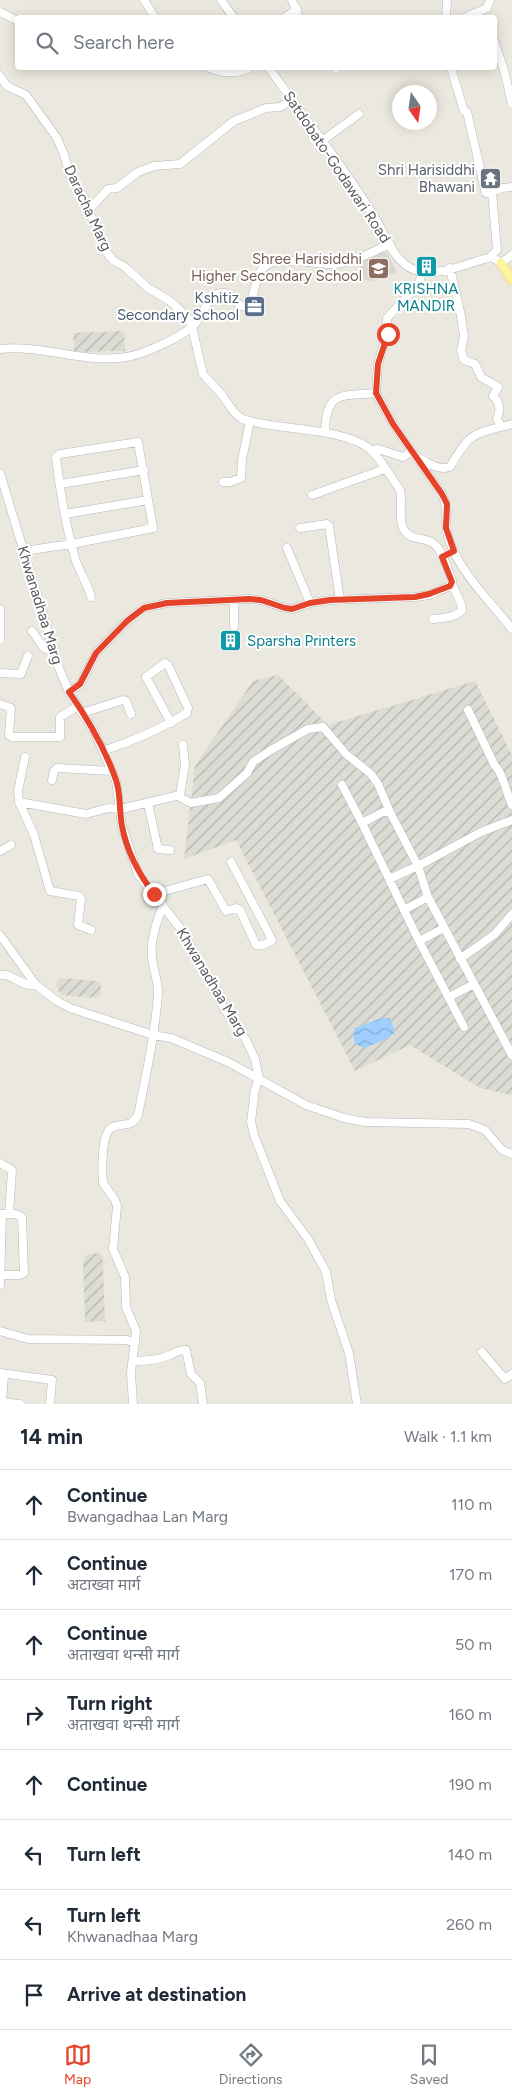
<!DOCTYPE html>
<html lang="en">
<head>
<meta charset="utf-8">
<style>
	:root { --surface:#fff; --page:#f6f6f7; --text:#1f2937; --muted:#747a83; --line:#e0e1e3; --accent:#e5442b }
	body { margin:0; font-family:Figtree,"Noto Sans Devanagari",sans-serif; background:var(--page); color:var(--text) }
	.compass { position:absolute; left:392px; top:85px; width:45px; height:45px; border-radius:50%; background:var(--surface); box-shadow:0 2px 12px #0003; rotate:167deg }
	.stop { position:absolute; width:15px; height:15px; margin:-11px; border:4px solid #e5442b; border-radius:50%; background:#fff }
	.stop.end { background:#e5442b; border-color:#fff; box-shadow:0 1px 5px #0008 }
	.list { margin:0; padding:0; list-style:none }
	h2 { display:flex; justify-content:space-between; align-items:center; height:65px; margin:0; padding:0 20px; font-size:21px }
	h2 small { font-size:16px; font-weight:400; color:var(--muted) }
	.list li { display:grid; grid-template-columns:32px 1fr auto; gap:15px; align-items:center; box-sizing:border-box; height:70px; padding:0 20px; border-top:1px solid var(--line) }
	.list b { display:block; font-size:19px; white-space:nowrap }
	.list p { margin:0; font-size:16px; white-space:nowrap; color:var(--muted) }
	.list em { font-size:16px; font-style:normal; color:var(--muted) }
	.icon { flex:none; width:28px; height:28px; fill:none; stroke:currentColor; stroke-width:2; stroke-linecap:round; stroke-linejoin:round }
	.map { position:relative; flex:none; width:512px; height:1404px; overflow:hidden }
	.search { position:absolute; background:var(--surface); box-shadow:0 2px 12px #0003; left:15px; right:15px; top:15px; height:55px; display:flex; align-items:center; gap:12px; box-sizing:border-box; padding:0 18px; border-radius:5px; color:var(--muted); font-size:19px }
	.sheet { height:625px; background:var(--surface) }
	nav { display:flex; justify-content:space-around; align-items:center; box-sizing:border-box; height:70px; border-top:1px solid var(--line); background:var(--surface); font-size:14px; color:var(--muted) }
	nav a { display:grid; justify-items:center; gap:2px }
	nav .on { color:var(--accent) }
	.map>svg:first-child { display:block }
</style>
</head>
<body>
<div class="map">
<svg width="512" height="1404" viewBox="0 0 512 1404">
	<defs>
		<pattern id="industrial-furrows" width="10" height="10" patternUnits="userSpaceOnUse" patternTransform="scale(1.25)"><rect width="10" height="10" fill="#dcdbd4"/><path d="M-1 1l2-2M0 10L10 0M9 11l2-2" fill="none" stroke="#b5b5af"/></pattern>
		<pattern id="water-waves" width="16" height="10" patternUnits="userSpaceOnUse" patternTransform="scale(1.25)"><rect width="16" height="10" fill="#9dcefd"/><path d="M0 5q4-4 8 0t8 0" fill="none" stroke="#83aad0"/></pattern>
	</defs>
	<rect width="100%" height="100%" fill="#ebe9df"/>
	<path fill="url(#industrial-furrows)" d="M124,331L125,351L74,352L73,333Z
		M278,675L328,725L475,681L512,755V1095L480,1088L410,1045L355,1071L236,840L184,859L195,766L253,681Z
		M63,978L97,981L101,983L100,996L95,998L61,995L56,985L58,980Z
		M94,1253L101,1254L103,1261L105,1321L85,1322L83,1262L86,1255Z"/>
	<path fill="#dbd8cd" d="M386,251L397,272L374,281L362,279L359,261Z"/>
	<path fill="url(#water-waves)" d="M382,1018H390L395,1032L388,1038L365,1048L355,1044L353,1034L355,1028Z"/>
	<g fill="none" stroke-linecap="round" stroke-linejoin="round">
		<defs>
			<path id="minor" d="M144,0L155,18
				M221,0L234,18
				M292,0L299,18
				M0,12L18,21
				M284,18L297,9
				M446,18L447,0
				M464,18L487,8L490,0
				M494,41L504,70L512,104
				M210,68C224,74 236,74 249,68
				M269,68C305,119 346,169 378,223C387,239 396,264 415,270C440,278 468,262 492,257L501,263L512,255
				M451,68L464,111L467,112L485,190L486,193L492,192L497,250L489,258
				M336,69V68
				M0,76L7,86L26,95L57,138L64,154L69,173L84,198L88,211L97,226L107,253L114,261L125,267L148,288L170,301L188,318L192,327L203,374L222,395L234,412L242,419L250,421C280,430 351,428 373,452C383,463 391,477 400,490C403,502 398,516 403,528C410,542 422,536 433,543C443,550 448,571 452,581L450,586L429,595L415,597L330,600L310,603L292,609L285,608L261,600L249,599L167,603L144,608L127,621L96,653L80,685L69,692
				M322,141L359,114
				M492,192L502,188L512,187
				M88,211L108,189L117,188L138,172L154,166L180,164L234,121L266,108L280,107L292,100
				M450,268L461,316L464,336L461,350L464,360L475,364L481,377L498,387L493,396C500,402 501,410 497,419L501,426
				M422,271L419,284L387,318V334L378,364L376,393L393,424L442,494C450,510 443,523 449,540C461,574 490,601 512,629
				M0,349C40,344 85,364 126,357C143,355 178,338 192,327C202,319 206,296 221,293C232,291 235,307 247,307C256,296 254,278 263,268C277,253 317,266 335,264C355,262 372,252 390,244
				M325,432C326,390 342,396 376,393
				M372,450L378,449L403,457L412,451
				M416,456C427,462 437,471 450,467C470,432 473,434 512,424
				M0,473L59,668L69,692L95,733L116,781L122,826L138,874L183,932L225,1010L246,1040L255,1059L259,1078
				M223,482H230L241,478L242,460L250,421
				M61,484L144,470
				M312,495L385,469
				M65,514L148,500
				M300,528L327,524L329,526L340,600
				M287,548L310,603
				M23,551L72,544L153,528L138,442L60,454L56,457C60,491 66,528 76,561C80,573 88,584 91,597
				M433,619C443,618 455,618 462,610L461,604L452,584
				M234,626V600
				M32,631L44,648L54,651
				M0,640V609
				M0,673L21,674L28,656
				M0,704L11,708L9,735L12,737H60V717L78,706
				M468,710L495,766C502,771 507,795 512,805
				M82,713L123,700L126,701L131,714
				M103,751C133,741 159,730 187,713L188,708L168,665L165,663L146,677L171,723
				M52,780L54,771L57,768L112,771
				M342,785L362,823L419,941L464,1027
				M180,795L185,765L183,745
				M19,802L18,791L25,757
				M148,803L158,849L170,850
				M512,820L481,832L418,866L428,897L512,1055
				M0,851L11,845
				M389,879L418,866L390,812
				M154,894L208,879L226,911L236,908L240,910L256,945C261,947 268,943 272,940L269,934L231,862
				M404,910L428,897
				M91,930L78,925L81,899L79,896L50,891L34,835L19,802L86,814L108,808L121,809L180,795L181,798L191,803L219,798L247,773L253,762L271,750L308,729L323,727L346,754L371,774L378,784L390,812H383L362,823
				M0,935L36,985L57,1001L70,1008L153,1035L171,1038L228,1062L306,1105L344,1118L365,1122L469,1124L485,1130L502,1150L512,1154
				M419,941L444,928
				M460,959L495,934L512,914
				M0,975C12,973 21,987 36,985
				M449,997L474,984
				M259,1078L255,1089L251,1122L254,1135L280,1201L308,1239L326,1272L331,1300L349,1353L357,1404
				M0,1163L12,1170L9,1214
				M0,1214H15L22,1217L24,1273L20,1275H1
				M0,1285L2,1214
				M0,1331L28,1339L127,1340L135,1343
				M482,1352L505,1379L512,1374
				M133,1361C145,1361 159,1360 170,1355C176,1353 179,1349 186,1350L191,1374L200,1383L203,1404
				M0,1373L52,1380L50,1404
				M2,1402L20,1404
				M2,1404L4,1374
				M133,1404L131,1373L136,1331L126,1307L125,1277L113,1249L117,1206L115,1200L103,1183C102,1172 101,1135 111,1128C122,1121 130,1130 138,1115C146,1075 155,1034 158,994C158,978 153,970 152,957C150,940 157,921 163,905"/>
			<path id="major" d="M501,263L512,280"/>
		</defs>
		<use href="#minor" stroke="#b5b7bc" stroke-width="9"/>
		<use href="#major" stroke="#eecc56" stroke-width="10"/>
		<use href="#minor" stroke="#fff" stroke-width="8"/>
		<use href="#major" stroke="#fdf4a2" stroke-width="9"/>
	</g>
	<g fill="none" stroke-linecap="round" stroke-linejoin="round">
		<path stroke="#e5442b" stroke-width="6" d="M154,894C138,873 127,852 122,826C119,810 121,795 116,780C105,749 88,719 69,692L80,684L96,653L127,621L144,608L167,603L249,599L261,600L285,608L292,609L310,603L330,600L415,597L429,594L450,586L452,582L442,557L454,551L446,528L447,504L442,494L393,424L376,393L378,364L388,334"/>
	</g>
	<defs>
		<symbol id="temple-square" viewBox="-11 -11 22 22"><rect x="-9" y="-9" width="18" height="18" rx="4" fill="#6b7280" stroke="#fff"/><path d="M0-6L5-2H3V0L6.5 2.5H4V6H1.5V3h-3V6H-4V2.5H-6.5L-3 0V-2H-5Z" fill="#fff"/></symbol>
		<symbol id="building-square" viewBox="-11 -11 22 22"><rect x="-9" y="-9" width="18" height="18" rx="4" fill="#0f9aa8" stroke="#fff"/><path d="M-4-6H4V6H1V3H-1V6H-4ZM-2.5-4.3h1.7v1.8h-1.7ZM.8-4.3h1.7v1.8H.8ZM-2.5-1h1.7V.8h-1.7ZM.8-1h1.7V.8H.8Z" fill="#fff"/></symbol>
		<symbol id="school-square" viewBox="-11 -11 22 22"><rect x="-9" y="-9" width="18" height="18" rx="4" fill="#8d6e63" stroke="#fff"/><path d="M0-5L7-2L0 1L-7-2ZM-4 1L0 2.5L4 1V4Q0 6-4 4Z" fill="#fff"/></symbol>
		<symbol id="office-square" viewBox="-11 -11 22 22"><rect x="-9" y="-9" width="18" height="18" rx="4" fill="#5c6f8a" stroke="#fff"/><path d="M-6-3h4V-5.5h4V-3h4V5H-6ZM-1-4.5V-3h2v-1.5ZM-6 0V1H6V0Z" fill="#fff"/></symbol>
	</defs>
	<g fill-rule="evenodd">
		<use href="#temple-square" x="478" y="166" width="25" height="25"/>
		<use href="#building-square" x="414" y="254" width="25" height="25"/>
		<use href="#school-square" x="366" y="256" width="25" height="25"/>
		<use href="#office-square" x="242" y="294" width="25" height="25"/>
		<use href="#building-square" x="218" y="628" width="25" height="25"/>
	</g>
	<g text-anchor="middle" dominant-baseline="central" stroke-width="4" stroke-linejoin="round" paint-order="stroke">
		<g font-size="15" fill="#585c60" stroke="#fff">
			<text transform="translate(337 167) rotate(56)">Satdobato-Godawari Road</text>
			<text transform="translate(88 208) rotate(65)">Daracha Marg</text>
			<text transform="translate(40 605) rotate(73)">Khwanadhaa Marg</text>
			<text transform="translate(212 982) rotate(59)">Khwanadhaa Marg</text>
		</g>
		<g font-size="15" fill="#5b616d" stroke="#fff" text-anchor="end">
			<text x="475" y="170">Shri Harisiddhi<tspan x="475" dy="17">Bhawani</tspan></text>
		</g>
		<g font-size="15" fill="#785e54" stroke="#fff" text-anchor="end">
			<text x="362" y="259">Shree Harisiddhi<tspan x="362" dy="17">Higher Secondary School</tspan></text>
		</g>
		<g font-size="15" fill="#0d838f" stroke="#fff">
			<text x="426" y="289">KRISHNA<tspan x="426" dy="17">MANDIR</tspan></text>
			<text x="247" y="641" text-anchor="start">Sparsha Printers</text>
		</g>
		<g font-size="15" fill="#4e5e75" stroke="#fff" text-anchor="end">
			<text x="239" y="298">Kshitiz<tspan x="239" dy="17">Secondary School</tspan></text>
		</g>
	</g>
</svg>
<svg class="compass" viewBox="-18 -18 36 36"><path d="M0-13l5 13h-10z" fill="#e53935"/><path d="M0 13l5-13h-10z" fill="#747a83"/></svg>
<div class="stop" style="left:388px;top:334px"></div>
<div class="stop end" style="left:154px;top:894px"></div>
<div class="search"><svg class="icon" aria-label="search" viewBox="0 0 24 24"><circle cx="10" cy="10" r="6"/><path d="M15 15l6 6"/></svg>Search here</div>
</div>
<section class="sheet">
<h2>14 min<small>Walk · 1.1 km</small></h2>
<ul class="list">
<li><svg class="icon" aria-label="ahead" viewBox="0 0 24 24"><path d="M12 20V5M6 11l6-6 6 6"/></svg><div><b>Continue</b><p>Bwangadhaa Lan Marg</p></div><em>110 m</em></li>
<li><svg class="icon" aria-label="ahead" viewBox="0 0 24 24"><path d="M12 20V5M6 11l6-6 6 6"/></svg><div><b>Continue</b><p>अटाख्वा मार्ग</p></div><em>170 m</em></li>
<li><svg class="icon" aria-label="ahead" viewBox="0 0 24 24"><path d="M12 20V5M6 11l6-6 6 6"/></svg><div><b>Continue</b><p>अताखवा थन्सी मार्ग</p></div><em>50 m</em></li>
<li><svg class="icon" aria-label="right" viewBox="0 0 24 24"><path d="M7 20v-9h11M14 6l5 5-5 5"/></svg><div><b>Turn right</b><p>अताखवा थन्सी मार्ग</p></div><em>160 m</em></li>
<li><svg class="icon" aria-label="ahead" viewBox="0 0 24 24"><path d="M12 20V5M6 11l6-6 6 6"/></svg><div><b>Continue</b></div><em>190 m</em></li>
<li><svg class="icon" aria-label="left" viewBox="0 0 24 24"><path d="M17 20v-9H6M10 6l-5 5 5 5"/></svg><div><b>Turn left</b></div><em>140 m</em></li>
<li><svg class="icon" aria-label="left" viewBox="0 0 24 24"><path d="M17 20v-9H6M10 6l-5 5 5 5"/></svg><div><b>Turn left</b><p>Khwanadhaa Marg</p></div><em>260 m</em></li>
<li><svg class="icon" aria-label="arrive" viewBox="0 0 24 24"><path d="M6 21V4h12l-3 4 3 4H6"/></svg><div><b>Arrive at destination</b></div></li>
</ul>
</section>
<nav>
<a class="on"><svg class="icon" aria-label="map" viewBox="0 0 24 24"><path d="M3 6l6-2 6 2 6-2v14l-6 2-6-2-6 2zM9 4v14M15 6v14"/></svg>Map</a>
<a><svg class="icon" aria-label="directions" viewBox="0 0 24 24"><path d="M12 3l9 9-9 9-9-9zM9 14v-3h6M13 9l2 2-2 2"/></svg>Directions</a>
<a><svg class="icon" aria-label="saved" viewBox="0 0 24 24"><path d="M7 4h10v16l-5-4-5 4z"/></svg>Saved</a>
</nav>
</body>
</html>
